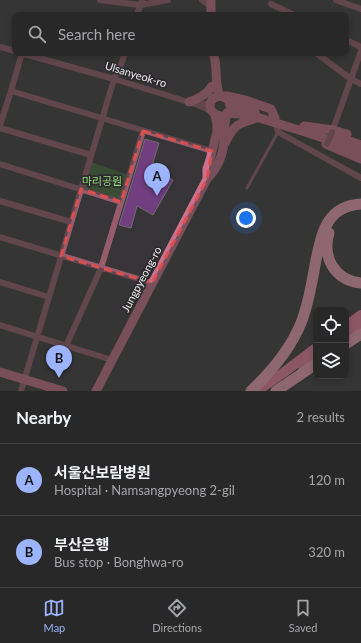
<!DOCTYPE html>
<html lang="en">
<head>
<meta charset="utf-8">
<style>
	:root { --surface:#292829; --page:#353435; --text:#f1f3f6; --muted:#a5a6a8; --line:#454446; --accent:#9bb4fd }
	body { margin:0; font-family:Lato,"Noto Sans KR",sans-serif; background:var(--page); color:var(--text) }
	.controls { position:absolute; right:12px; bottom:12px; display:grid; overflow:hidden; border-radius:8px; box-shadow:0 2px 6px #0003 }
	.controls button { width:36px; height:36px; display:grid; place-items:center; padding:0; border:0; border-bottom:1px solid var(--line); background:var(--surface); color:var(--text); font:20px sans-serif }
	.you { position:absolute; left:246px; top:218px; width:14px; height:14px; margin:-10px; border:3px solid #fff; border-radius:50%; background:#1a73e8; box-shadow:0 0 0 6px #1a73e833 }
	.badge { display:grid; place-items:center; width:26px; height:26px; border-radius:50%; background:var(--accent); color:#111; font-size:13px; font-weight:700 }
	.pin { position:absolute; translate:-50% -33px; filter:drop-shadow(0 1px 2px #0008) }
	.pin::after { content:''; position:absolute; top:21px; width:14px; height:12px; background:inherit; clip-path:polygon(0 0,100% 0,50% 100%) }
	.list { margin:0; padding:0; list-style:none }
	h2 { display:flex; justify-content:space-between; align-items:center; height:52px; margin:0; padding:0 16px; font-size:17px }
	h2 small { font-size:13px; font-weight:400; color:var(--muted) }
	.list li { display:grid; grid-template-columns:26px 1fr auto; gap:12px; align-items:center; box-sizing:border-box; height:72px; padding:0 16px; border-top:1px solid var(--line) }
	.list b { display:block; font-size:15px; white-space:nowrap }
	.list p { margin:0; font-size:13px; white-space:nowrap; color:var(--muted) }
	.list em { font-size:13px; font-style:normal; color:var(--muted) }
	.icon { flex:none; width:22px; height:22px; fill:none; stroke:currentColor; stroke-width:2; stroke-linecap:round; stroke-linejoin:round }
	.map { position:relative; flex:none; width:361px; height:391px; overflow:hidden }
	.search { position:absolute; background:var(--surface); box-shadow:0 2px 6px #0003; left:12px; right:12px; top:12px; height:44px; display:flex; align-items:center; gap:10px; box-sizing:border-box; padding:0 14px; border-radius:8px; color:var(--muted); font-size:15px }
	.sheet { height:196px; background:var(--surface) }
	nav { display:flex; justify-content:space-around; align-items:center; box-sizing:border-box; height:56px; border-top:1px solid var(--line); background:var(--surface); font-size:11px; color:var(--muted) }
	nav a { display:grid; justify-items:center; gap:2px }
	nav .on { color:var(--accent) }
	.map>svg:first-child { display:block }
</style>
</head>
<body>
<div class="map">
<svg width="361" height="391" viewBox="0 0 361 391">
	<rect width="100%" height="100%" fill="#373537"/>
	<path fill="#3c6a30" d="M91,162L128,175L120,200L83,188Z"/>
	<path fill="#713e80" stroke="#6f6d70" d="M145,139L159,143L146,185L155,188L160,172L173,180L153,215L137,206L131,228L119,225Z"/>
	<g fill="none" stroke-linecap="round" stroke-linejoin="round">
		<path stroke="#975c6c" stroke-width="3" d="M247,188L278,132"/>
		<path stroke="#975c6c" stroke-width="6" d="M100,0L140,5L168,0
			M202,0L211,7
			M336,0L361,9
			M271,4L294,15
			M137,15L142,0
			M346,40L361,47
			M0,47L15,51
			M21,53L114,79L198,105
			M316,53L351,79L361,84
			M11,91L22,53
			M210,103L198,105L211,111
			M276,123L278,132L323,157L361,178
			M0,125L11,91L212,151
			M0,128L91,155
			M332,132L361,51
			M0,164L121,202
			M0,201L71,222
			M0,237L152,283
			M0,282L49,297
			M0,325L112,360
			M66,346L101,268L143,131
			M21,391L114,79L122,62L125,53"/>
		<path stroke="#cd708b" stroke-width="9" d="M211,15V0
			M213,53C219,67 213,82 220,96C226,97 230,100 230,106
			M220,96C206,98 207,114 221,116
			M224,96H227L248,101L271,109L275,118
			M189,102C198,99 207,95 212,86
			M229,102L241,107L255,112
			M215,115L217,124V131L210,160L207,169V179C217,169 223,155 224,142C225,131 224,123 227,113L250,115L302,131L342,144L361,152
			M304,126L333,130L347,134
			M338,137L361,145
			M225,143C234,125 238,123 257,118
			M326,144L361,159
			M0,372L63,391
			M96,391L207,179"/>
		<path stroke="#f67ea2" stroke-width="10" d="M346,326L361,315
			M346,335L361,324
			M303,367L316,357
			M257,391L283,373L316,348"/>
		<path stroke="#faa4bb" stroke-width="11" d="M329,233C322,257 334,280 361,283
			M346,344L361,334
			M251,391C272,371 290,350 301,323C309,303 312,281 316,260C322,232 327,206 361,204
			M276,391L316,364"/>
		<path stroke="#975c6c" stroke-width="6" d="M327,144L332,132"/>
	</g>
	<path d="M0 0H361V391H0ZM143,131L212,151L207,179L152,283L61,256L81,189L121,202Z" fill="#373537" fill-opacity=".55" fill-rule="evenodd"/>
	<path fill="none" stroke="#db4f4f" stroke-width="3" stroke-dasharray="8 5" stroke-linejoin="round" d="M143,131L212,151L207,179L152,283L61,256L81,189L121,202Z"/>
	<g text-anchor="middle" dominant-baseline="central" stroke-width="3.5" stroke-linejoin="round" paint-order="stroke">
		<g font-size="11" fill="#edeced" stroke="#2d2b2d">
			<text transform="translate(136 74) rotate(17)">Ulsanyeok-ro</text>
			<text transform="translate(141 279) rotate(-62)">Jungpyeong-ro</text>
		</g>
		<g font-size="11" fill="#92dd7f" stroke="#2d2b2d">
			<text x="102" y="180">마리공원</text>
		</g>
	</g>
</svg>
<div class="controls">
<button><svg class="icon" aria-label="locate" viewBox="0 0 24 24"><circle cx="12" cy="12" r="6"/><path d="M12 2v4M12 18v4M2 12h4M18 12h4"/></svg></button>
<button><svg class="icon" aria-label="layers" viewBox="0 0 24 24"><path d="M12 4l9 5-9 5-9-5zM3 14l9 5 9-5"/></svg></button>
</div>
<div class="you"></div>
<div class="pin badge" style="left:157px;top:196px">A</div>
<div class="pin badge" style="left:59px;top:378px">B</div>
<div class="search"><svg class="icon" aria-label="search" viewBox="0 0 24 24"><circle cx="10" cy="10" r="6"/><path d="M15 15l6 6"/></svg>Search here</div>
</div>
<section class="sheet">
<h2>Nearby<small>2 results</small></h2>
<ul class="list">
<li><span class="badge">A</span><div><b>서울산보람병원</b><p>Hospital · Namsangpyeong 2-gil</p></div><em>120 m</em></li>
<li><span class="badge">B</span><div><b>부산은행</b><p>Bus stop · Bonghwa-ro</p></div><em>320 m</em></li>
</ul>
</section>
<nav>
<a class="on"><svg class="icon" aria-label="map" viewBox="0 0 24 24"><path d="M3 6l6-2 6 2 6-2v14l-6 2-6-2-6 2zM9 4v14M15 6v14"/></svg>Map</a>
<a><svg class="icon" aria-label="directions" viewBox="0 0 24 24"><path d="M12 3l9 9-9 9-9-9zM9 14v-3h6M13 9l2 2-2 2"/></svg>Directions</a>
<a><svg class="icon" aria-label="saved" viewBox="0 0 24 24"><path d="M7 4h10v16l-5-4-5 4z"/></svg>Saved</a>
</nav>
</body>
</html>
